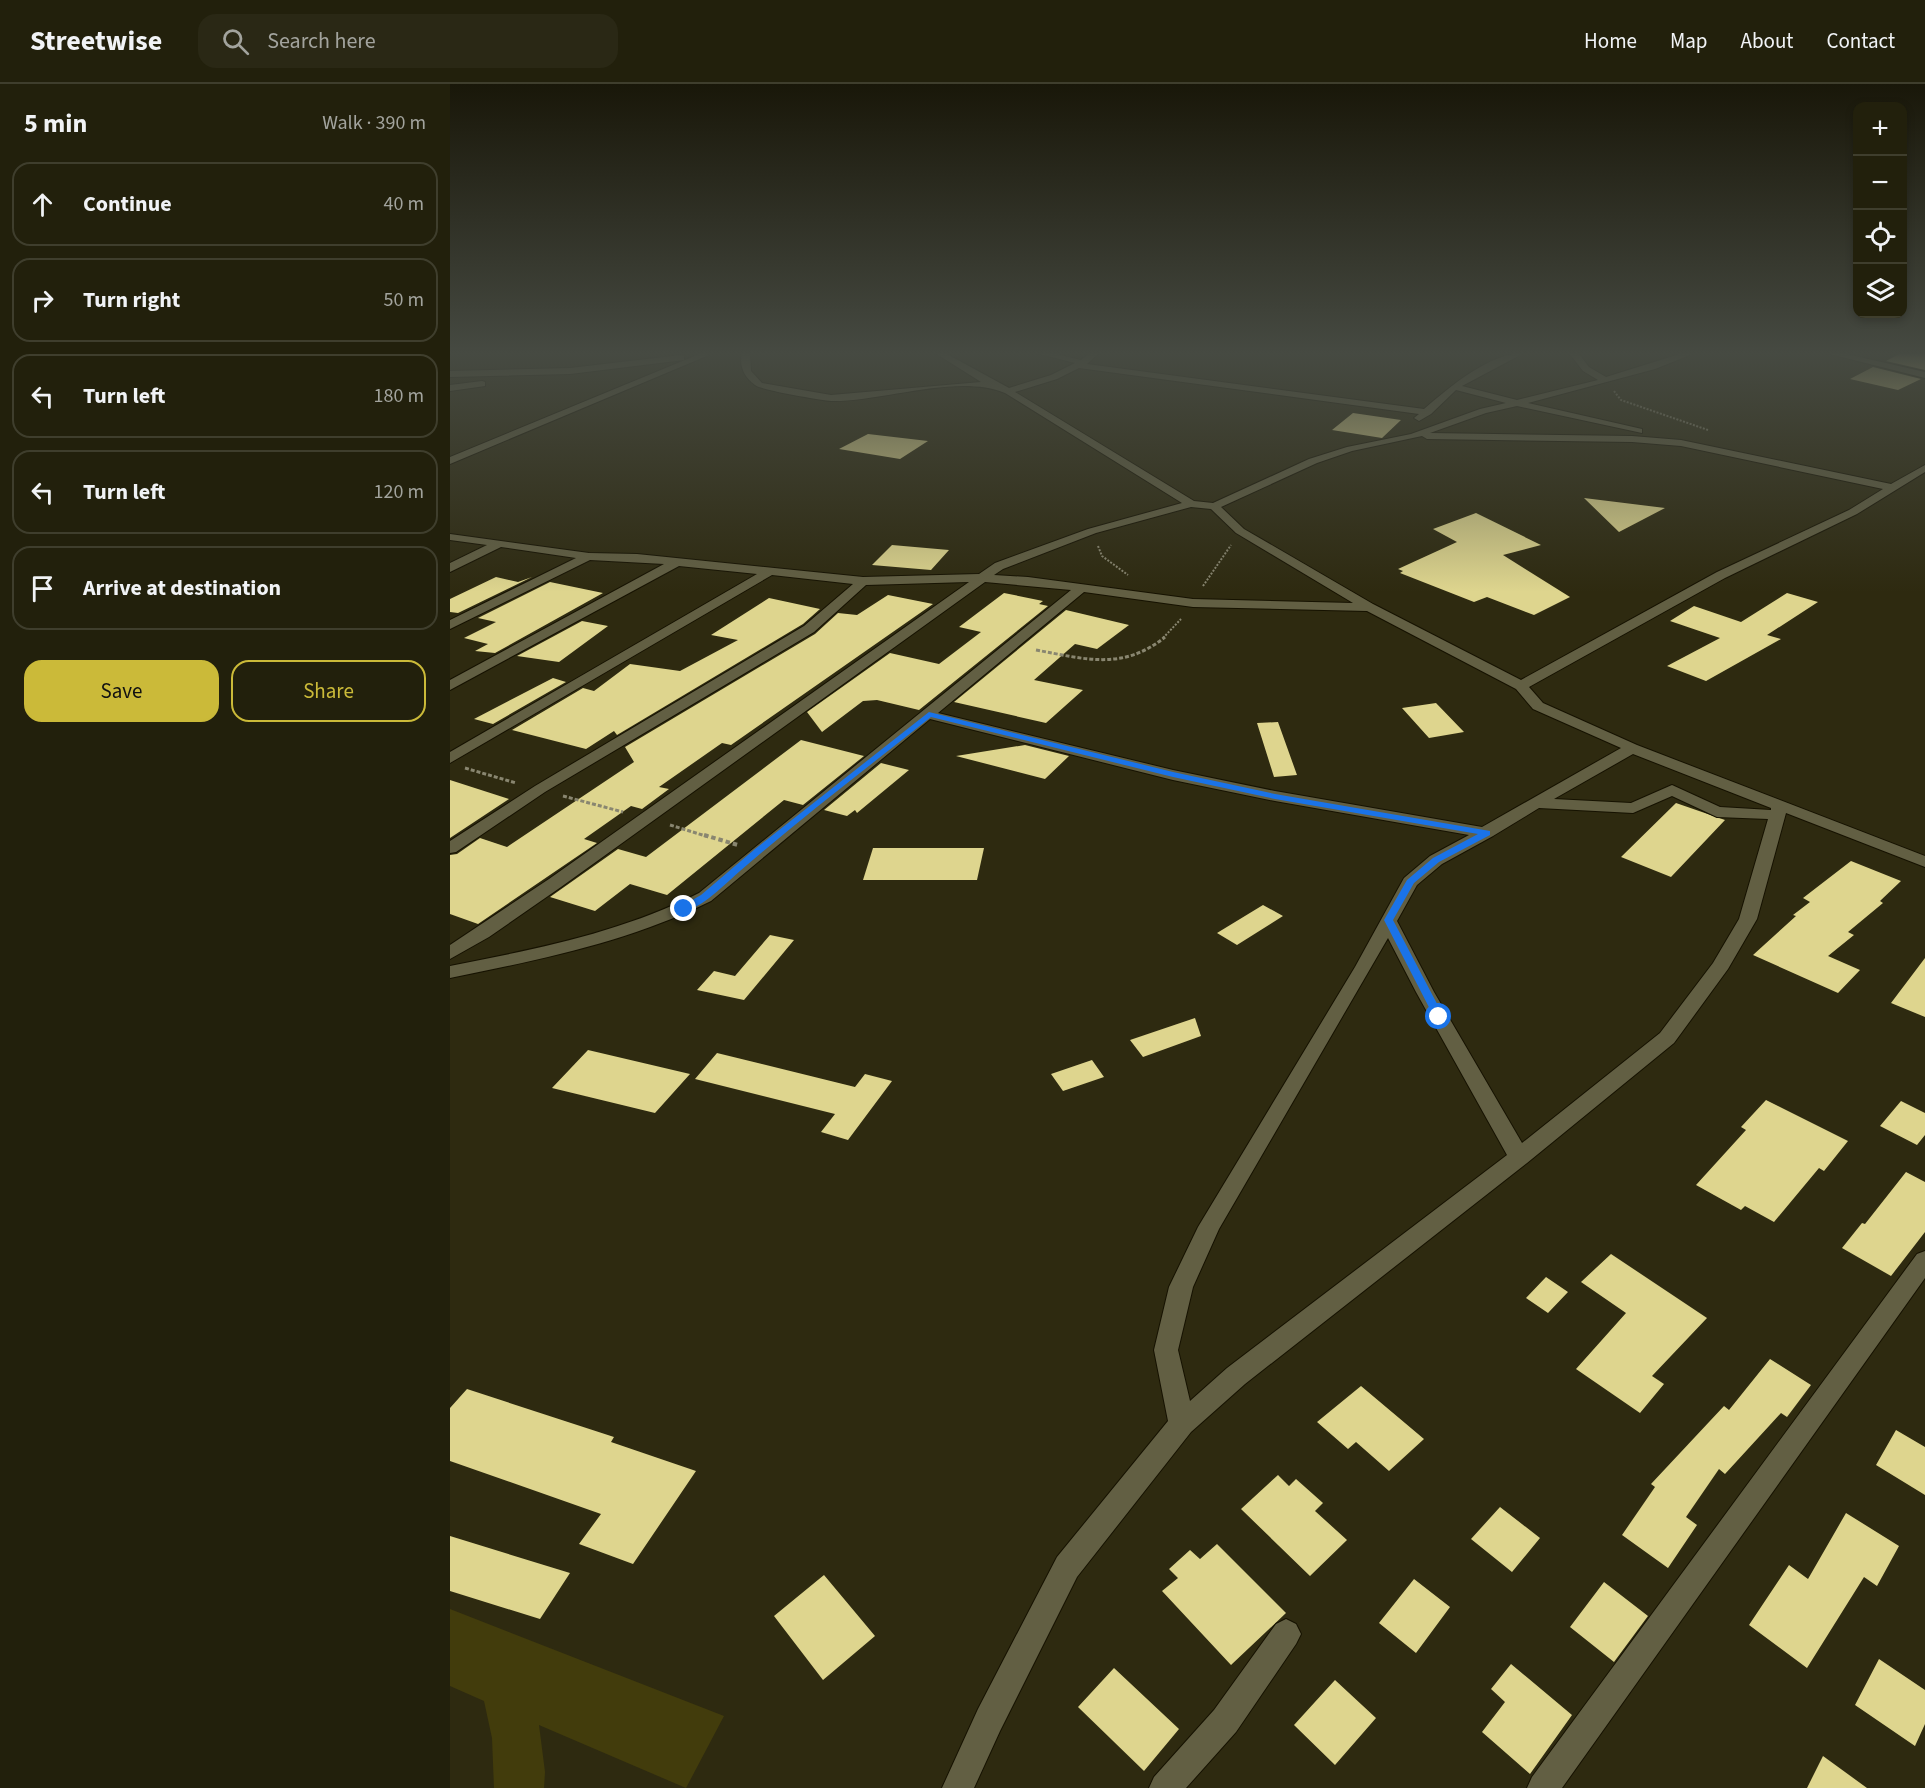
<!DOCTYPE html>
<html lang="en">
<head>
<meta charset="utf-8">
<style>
	:root { --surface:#22200c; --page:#2a2815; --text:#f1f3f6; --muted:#a2a39d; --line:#3f3e2d; --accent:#cbba39 }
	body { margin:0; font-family:"Source Sans 3",sans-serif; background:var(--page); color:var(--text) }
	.controls { position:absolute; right:18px; top:18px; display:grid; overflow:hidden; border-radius:12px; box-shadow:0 3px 9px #0003 }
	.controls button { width:54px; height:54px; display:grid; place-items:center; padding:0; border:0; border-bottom:2px solid var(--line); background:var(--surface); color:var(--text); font:30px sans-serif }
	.stop { position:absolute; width:18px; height:18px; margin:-14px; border:4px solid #1a73e8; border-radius:50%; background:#fff }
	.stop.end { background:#1a73e8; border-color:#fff; box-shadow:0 2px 6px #0008 }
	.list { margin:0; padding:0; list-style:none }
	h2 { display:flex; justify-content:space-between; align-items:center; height:78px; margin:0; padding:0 24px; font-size:26px }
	h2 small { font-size:20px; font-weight:400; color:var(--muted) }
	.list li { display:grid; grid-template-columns:39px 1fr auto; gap:18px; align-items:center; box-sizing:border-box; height:84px; margin:0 12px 12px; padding:0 12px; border:2px solid var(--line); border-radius:18px }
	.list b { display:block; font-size:22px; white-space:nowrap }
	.list em { font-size:20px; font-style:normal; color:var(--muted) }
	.actions { display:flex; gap:12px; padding:18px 24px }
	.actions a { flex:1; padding:14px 0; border:2px solid var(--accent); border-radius:18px; text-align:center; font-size:21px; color:var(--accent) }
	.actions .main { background:var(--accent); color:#111 }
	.icon { flex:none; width:33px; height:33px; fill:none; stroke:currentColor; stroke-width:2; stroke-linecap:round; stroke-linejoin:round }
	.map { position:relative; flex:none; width:1475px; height:1704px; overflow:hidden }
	header { display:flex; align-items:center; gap:36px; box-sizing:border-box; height:84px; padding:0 30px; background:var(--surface); border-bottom:2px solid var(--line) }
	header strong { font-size:28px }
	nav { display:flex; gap:33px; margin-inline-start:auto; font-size:21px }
	.search { width:420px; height:54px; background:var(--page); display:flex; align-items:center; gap:15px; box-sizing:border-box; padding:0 21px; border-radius:18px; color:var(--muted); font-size:22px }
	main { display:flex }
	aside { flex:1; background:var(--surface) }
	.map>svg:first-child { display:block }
</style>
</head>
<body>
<header>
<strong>Streetwise</strong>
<div class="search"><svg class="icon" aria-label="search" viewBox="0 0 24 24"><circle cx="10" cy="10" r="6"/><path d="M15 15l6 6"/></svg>Search here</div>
<nav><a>Home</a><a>Map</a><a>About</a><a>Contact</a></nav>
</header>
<main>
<aside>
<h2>5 min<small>Walk · 390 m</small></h2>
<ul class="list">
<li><svg class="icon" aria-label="ahead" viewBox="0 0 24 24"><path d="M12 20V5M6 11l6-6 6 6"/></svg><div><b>Continue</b></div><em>40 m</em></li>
<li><svg class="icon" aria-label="right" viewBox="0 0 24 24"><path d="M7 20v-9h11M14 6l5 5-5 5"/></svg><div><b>Turn right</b></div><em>50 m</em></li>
<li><svg class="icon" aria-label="left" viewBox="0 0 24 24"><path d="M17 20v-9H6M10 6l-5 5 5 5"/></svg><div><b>Turn left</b></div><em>180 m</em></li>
<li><svg class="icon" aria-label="left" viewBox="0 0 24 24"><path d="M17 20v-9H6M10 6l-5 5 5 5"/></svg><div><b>Turn left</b></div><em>120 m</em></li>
<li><svg class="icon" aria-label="arrive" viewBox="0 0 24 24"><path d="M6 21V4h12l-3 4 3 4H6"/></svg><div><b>Arrive at destination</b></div></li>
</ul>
<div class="actions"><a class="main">Save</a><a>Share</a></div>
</aside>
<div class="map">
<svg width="1475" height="1704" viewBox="0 0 1475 1704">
	<rect width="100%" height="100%" fill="#2e2a10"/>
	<path fill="#423c0c" d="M0,1525L274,1632L236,1704L89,1641L95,1688L94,1704H44L42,1654L34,1617L0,1602Z"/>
	<path fill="#ded58e" d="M1451,269H1475V286L1436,277Z
		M1423,283L1471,295L1448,306L1400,295Z
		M903,329L951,336L932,354L882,346Z
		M418,350L478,357L450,375L389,365Z
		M1134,414L1215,424L1169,448Z
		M1026,429L1091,461L1053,471L1120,513L1084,531L1037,513L1024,518L950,489L953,487L948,485L1007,458L983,445Z
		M442,461L499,466L481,486L422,481Z
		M46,493L68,498L82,493L8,529L0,528V515Z
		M100,498L153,509L45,569L25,567L38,560L14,554L46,538L28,534Z
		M554,509L593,517L589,520L598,522L469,626L427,616L413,617L372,648L357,628L440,569L489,580L531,548L509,543Z
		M1337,509L1368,518L1317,551L1331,555L1256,597L1217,582L1270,554L1220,537L1244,522L1291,538Z
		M438,511L483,520L281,661L272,659L209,703L219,705L192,725L181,722L134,755L147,759L28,840L0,830V771L7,770L30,754L57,763L184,678L175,663L365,550L388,529L407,531Z
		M319,514L370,525L353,540L167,651L164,647L136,665L62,646L133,604L144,607L180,580L230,587L288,556L261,551Z
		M616,526L679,541L647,565L625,560L584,596L633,606L596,639L504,618Z
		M132,537L158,542L109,578L67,572Z
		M103,594L116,598L43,640L24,635Z
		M986,619L1014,648L979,654L952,624Z
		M828,638L847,691L824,693L807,639Z
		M351,656L414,672L353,721L334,716L217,811L180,800L145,827L100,813L168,765L196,773Z
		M575,661L619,672L595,695L506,672Z
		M431,679L459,686L407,729L405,726L397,732L374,726Z
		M0,696L59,715L0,754Z
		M1226,719L1275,736L1221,793L1171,773Z
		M423,764H534L527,796H413Z
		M1401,777L1451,797L1430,817L1433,819L1398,848L1404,851L1378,872L1410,886L1388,909L1303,871L1346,832L1343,831L1360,818L1353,814Z
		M813,821L833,832L787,861L767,849Z
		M320,851L344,856L294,916L247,906L264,887L285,892Z
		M1475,874V933L1441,919Z
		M745,934L751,952L693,973L680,956Z
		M138,966L240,990L205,1029L102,1004Z
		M267,969L405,1003L415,990L442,997L398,1056L371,1048L385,1030L245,995Z
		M642,976L654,993L613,1007L601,990Z
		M1316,1016L1398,1057L1374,1087L1369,1084L1324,1138L1295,1122L1291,1126L1246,1101L1296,1046L1291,1043Z
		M1451,1017L1475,1029V1051L1467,1061L1430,1042Z
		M1456,1088L1475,1098V1148L1441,1192L1392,1164L1412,1139L1415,1140Z
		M1161,1170L1257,1234L1202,1292L1214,1300L1190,1329L1126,1285L1176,1229L1131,1198Z
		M1096,1193L1118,1208L1098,1229L1076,1214Z
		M1320,1275L1361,1301L1337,1333L1331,1329L1275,1390L1269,1385L1236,1433L1247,1441L1218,1484L1172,1451L1205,1403L1201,1400L1274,1322L1279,1326Z
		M911,1302L974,1355L939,1387L906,1358L898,1365L867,1338Z
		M17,1305L164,1353L161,1358L246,1387L183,1480L129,1460L151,1430L0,1377V1324Z
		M1446,1346L1475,1363V1411L1426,1381Z
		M828,1391L839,1402L846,1395L873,1419L865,1427L897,1456L860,1492L791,1425Z
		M1050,1423L1090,1454L1062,1488L1021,1455Z
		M1396,1429L1449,1462L1427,1502L1414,1493L1357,1584L1299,1541L1339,1481L1358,1495Z
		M0,1452L120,1489L90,1535L0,1507Z
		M767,1460L836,1529L781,1581L712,1507L728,1494L719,1485L740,1466L750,1475Z
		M374,1491L425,1552L373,1596L324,1532Z
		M964,1495L1000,1523L966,1569L929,1539Z
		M1154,1498L1198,1532L1164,1578L1120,1543Z
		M1429,1575L1475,1606V1640L1465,1662L1405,1621Z
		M1061,1580L1122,1631L1080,1690L1032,1648L1055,1618L1041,1605Z
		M664,1584L729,1645L694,1687L628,1623Z
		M885,1596L926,1634L885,1681L844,1641Z
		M1373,1672L1417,1704H1357Z"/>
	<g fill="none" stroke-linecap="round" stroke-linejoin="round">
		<defs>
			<path id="minor" d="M252,269L259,271L0,380V373Z
				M292,269H300L301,287L312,299L381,311L531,298L485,269H495L559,304L601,291L625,279L586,269H602L631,276L640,269H649L637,280L974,325C1000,303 1039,269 1074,269L1012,302L1067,316L1148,296L1133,287L1119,269H1128L1139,283L1156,293L1233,269H1245L1205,285L1078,319L1192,345V349L1067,322L1036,329L980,349L1182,352L1231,356L1441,400L1475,381V388L1407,430L1275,494L1079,603L1093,619L1187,661L1475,772V783L1336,729L1307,835L1278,885L1224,959L1077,1079L795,1300L741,1348L627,1493L550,1647L524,1704H492L528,1625L607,1473L718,1337L704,1266L719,1203L748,1143L905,883L954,794L980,772L1019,751L825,717L723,696L480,635L261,817C179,858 89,876 0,894V882C86,865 170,849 249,809L621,506L535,498L111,803L39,853L0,875V861L99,795L519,498L416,501L364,548L95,708L6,768L0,769V757L85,702L354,542L403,500L322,491L0,679V668L307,490L229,482L0,606V596L214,480L140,476L0,545V536L126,474L51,463L0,488V479L37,461L0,456V450L139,469L187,470L413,493L529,490L545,479L638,445L732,419L555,309C508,289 432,318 381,317C371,316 310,306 305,301C294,293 289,282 292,269ZM629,284L969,330L964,334L969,337L981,330L1006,306L1056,319L1030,325L961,350L897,363L859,375L763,419L744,417L565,308L607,295ZM972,352L977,355L1182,358L1231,362L1433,405L1399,426L1267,488L1071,596L923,520L794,445L771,423L867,379L902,367ZM741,423L761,425L786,449L903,519L743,515L578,493L544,491L553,485L646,449ZM634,508L743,523L917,527L1066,605L1083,625L1171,664L1032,743L825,707L723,686L488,629ZM1183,670L1321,724V726L1270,723L1222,701L1181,719L1104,715ZM1222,712L1267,733L1318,735L1289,835L1263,879L1210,949L1072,1059L984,908L947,837L967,801L992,780L1043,752L1089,724L1183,729ZM938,854L966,908L1057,1071L777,1284L740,1317L728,1266L743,1203L769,1145Z
				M1376,269H1392L1475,288V294Z
				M231,271L234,272V276L120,290L0,293V287L120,284Z
				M32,297L35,298V302L0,307V301Z
				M1475,1167V1194L1112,1704H1077L1082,1693L1467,1170Z
				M836,1535L846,1540L851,1550L846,1560L786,1648L736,1704H699L704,1693L764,1626L826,1540Z"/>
		</defs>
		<use href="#minor" stroke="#161200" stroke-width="2"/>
		<path stroke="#898670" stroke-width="2" stroke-dasharray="2 1.5" stroke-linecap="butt" d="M1164,307L1171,316L1258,346
			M648,462L652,472L678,491
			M753,502L781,461
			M713,554L731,535"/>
		<path stroke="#898670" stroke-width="3" stroke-dasharray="4 2" stroke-linecap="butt" d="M586,566C635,575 673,587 715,553
			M15,684L66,699
			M113,712L173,728
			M220,741L259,753"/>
		<path stroke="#898670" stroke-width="4" stroke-dasharray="4.5 3" stroke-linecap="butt" d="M254,751L288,761"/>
		<use href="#minor" fill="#625f43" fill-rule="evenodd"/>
	</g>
	<linearGradient id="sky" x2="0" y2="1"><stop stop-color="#191709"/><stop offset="0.53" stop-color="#464a42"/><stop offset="1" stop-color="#464a42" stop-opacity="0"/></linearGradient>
	<rect width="1475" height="508" fill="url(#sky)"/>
	<path fill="#1a73e8" d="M479,628L723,688L825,710L1040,747V751L989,778L964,799L943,836L994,933L989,937L984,933L934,836L957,796L983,774L1028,750L825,715L723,693L481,633C417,684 352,733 290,787C277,798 248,829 230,827V823L251,811L305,765Z"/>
</svg>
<div class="controls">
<button>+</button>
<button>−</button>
<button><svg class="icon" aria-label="locate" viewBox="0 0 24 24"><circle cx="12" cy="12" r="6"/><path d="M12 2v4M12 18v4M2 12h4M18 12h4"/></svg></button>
<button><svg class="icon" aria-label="layers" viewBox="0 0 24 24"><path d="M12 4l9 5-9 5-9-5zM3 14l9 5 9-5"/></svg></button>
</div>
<div class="stop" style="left:989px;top:933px"></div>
<div class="stop end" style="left:234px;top:825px"></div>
</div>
</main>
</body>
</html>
